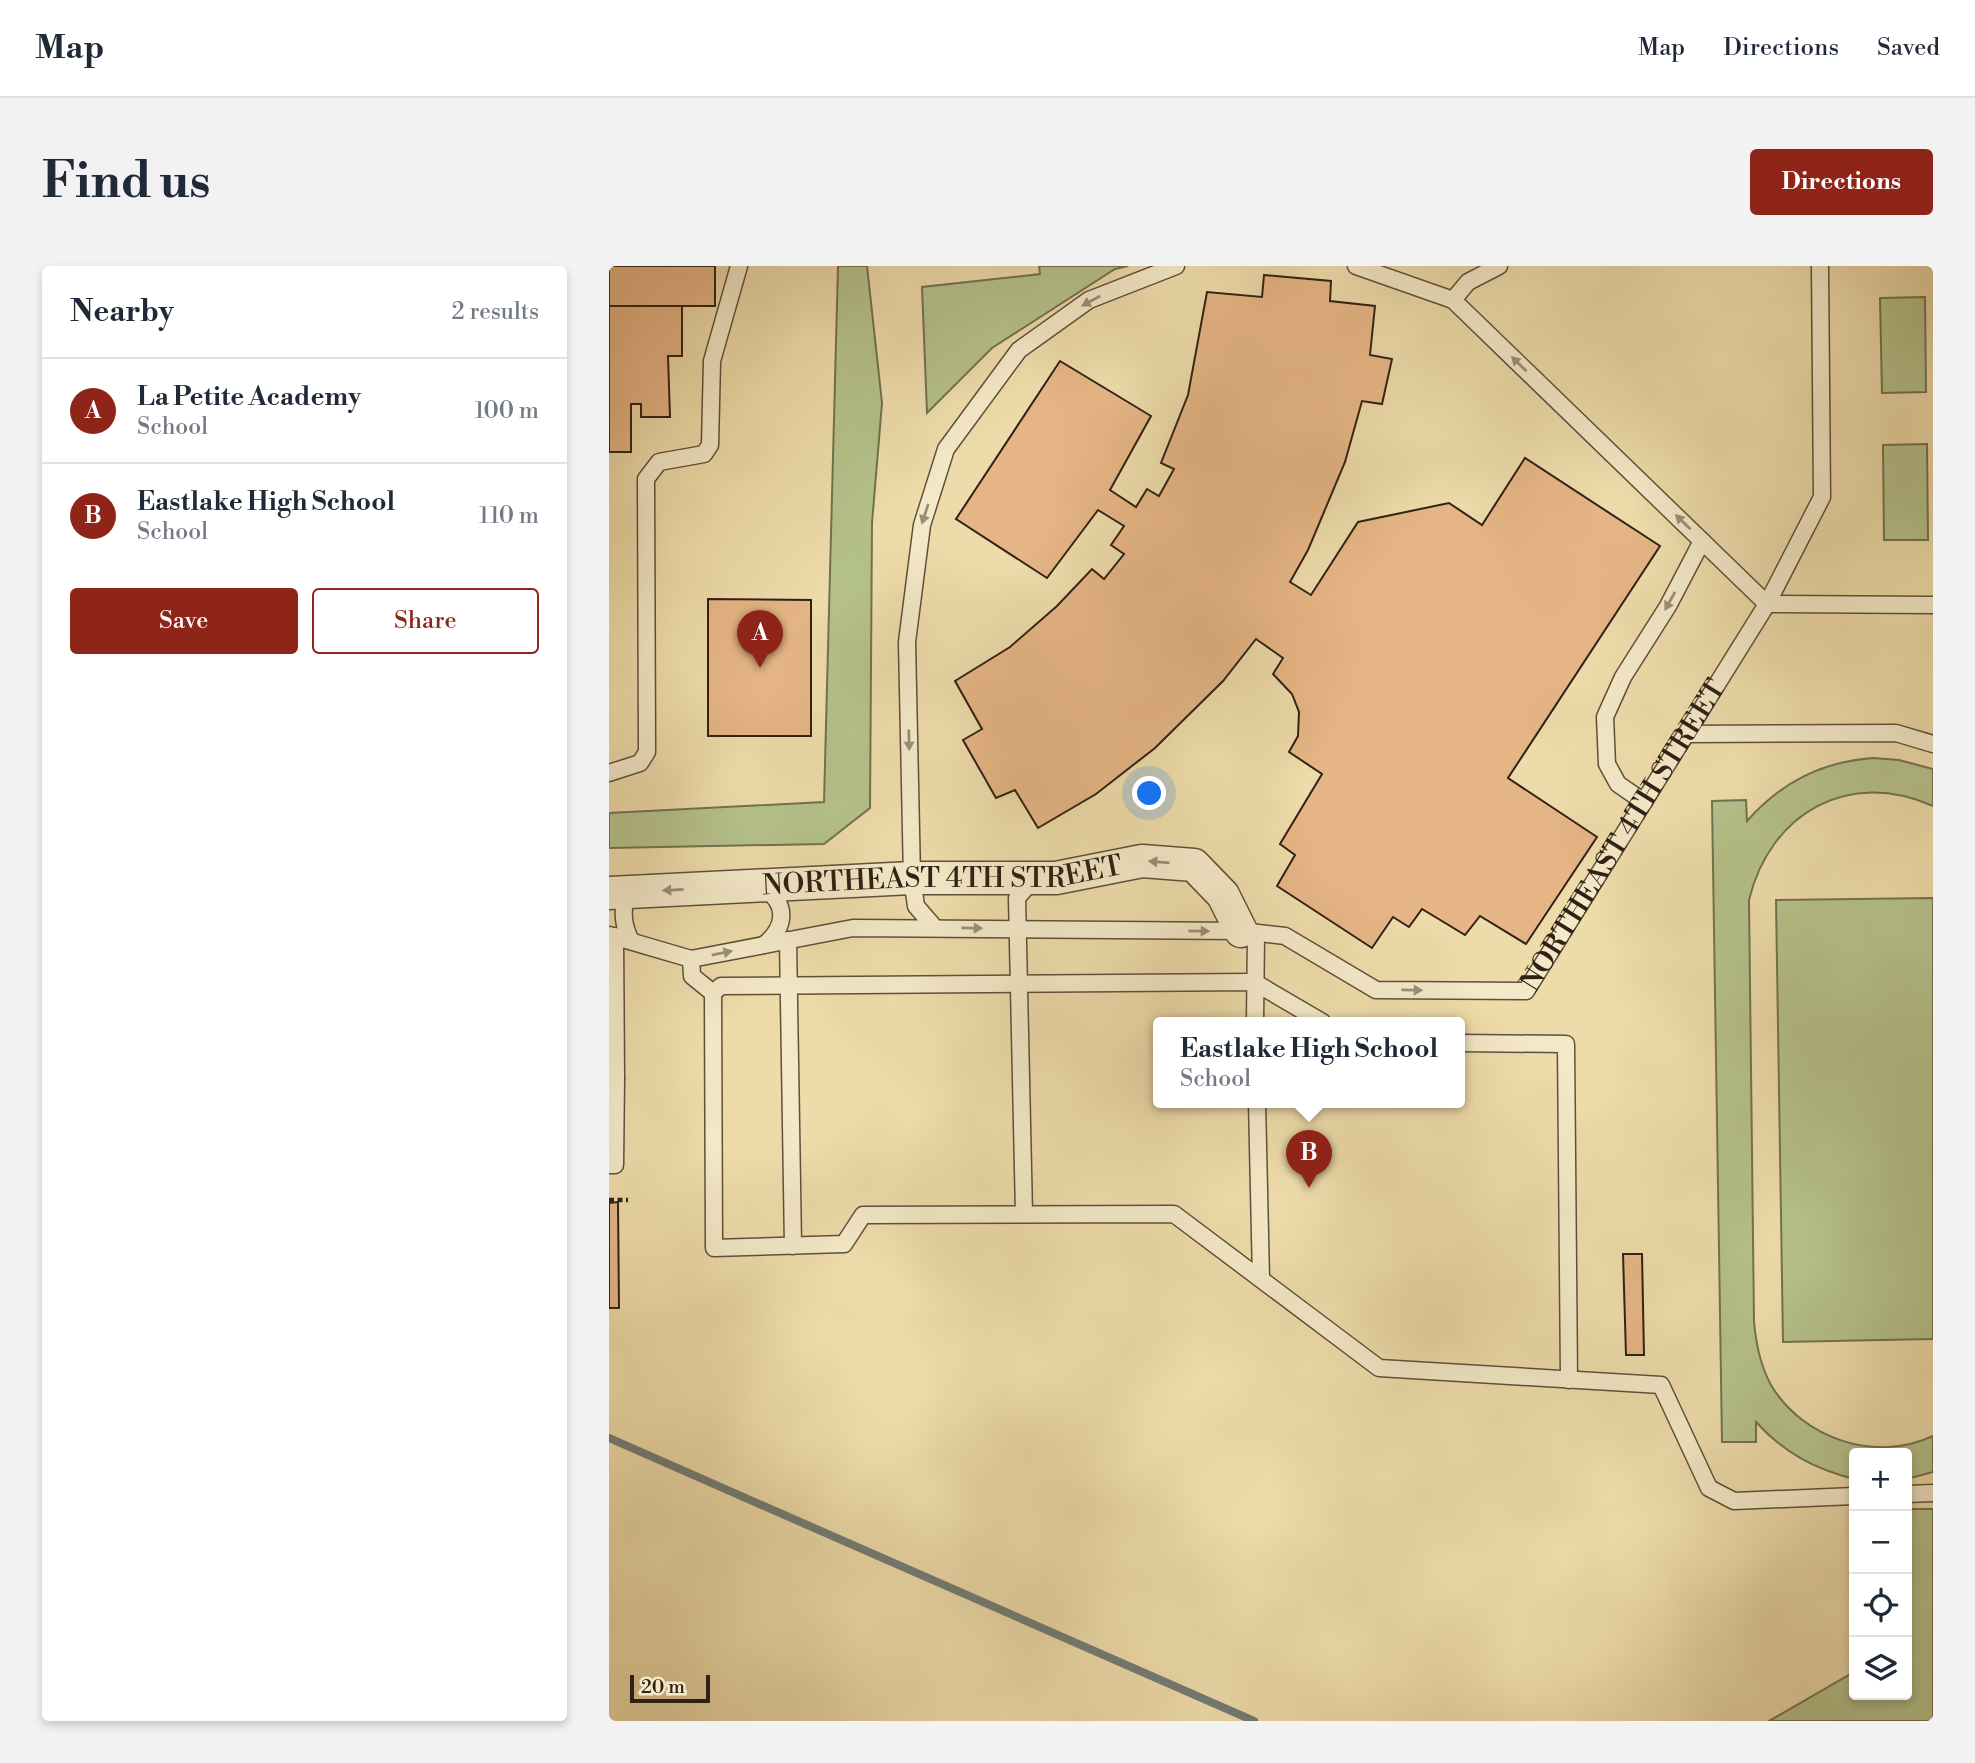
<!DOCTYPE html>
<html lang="en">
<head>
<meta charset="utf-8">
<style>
	:root { --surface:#fff; --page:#f2f2f3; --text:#1f2937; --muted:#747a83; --line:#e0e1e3; --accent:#8f2418 }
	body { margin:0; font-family:"Libre Bodoni",serif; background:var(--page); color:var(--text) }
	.controls { position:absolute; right:21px; bottom:21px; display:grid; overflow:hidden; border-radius:7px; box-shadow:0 4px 10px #0003 }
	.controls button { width:63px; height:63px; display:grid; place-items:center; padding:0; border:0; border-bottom:2px solid var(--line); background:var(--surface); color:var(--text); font:35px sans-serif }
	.scale { position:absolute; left:21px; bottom:18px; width:80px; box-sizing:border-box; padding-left:7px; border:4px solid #302115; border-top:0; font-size:19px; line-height:24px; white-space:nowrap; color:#302115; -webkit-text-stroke:5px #f3e8c7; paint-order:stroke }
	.you { position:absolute; left:541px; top:528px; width:24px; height:24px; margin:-18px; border:5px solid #fff; border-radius:50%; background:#1a73e8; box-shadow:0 0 0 10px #1a73e833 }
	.badge { display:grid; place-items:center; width:46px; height:46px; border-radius:50%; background:var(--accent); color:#fff; font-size:23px; font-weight:700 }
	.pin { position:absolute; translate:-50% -58px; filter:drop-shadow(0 2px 4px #0008) }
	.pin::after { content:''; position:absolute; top:37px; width:24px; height:21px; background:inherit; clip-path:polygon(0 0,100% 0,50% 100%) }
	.popup { position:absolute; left:544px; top:751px; width:312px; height:91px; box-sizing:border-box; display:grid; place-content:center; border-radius:7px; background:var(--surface); filter:drop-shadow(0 2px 5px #0005); font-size:23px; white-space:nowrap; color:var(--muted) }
	.popup b { font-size:26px; color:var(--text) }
	.popup::after { content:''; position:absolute; left:50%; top:100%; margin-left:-14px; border:14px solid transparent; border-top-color:var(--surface) }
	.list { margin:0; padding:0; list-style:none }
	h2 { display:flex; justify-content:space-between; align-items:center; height:91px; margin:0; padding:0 28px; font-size:30px }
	h2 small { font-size:23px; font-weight:400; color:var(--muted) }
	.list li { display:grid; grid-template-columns:46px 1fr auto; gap:21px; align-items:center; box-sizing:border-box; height:105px; padding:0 28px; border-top:2px solid var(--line) }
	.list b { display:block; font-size:26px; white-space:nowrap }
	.list p { margin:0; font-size:23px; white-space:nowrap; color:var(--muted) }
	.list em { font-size:23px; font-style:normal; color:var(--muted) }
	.actions { display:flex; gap:14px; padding:21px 28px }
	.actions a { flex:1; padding:16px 0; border:2px solid var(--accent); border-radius:7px; text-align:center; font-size:24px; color:var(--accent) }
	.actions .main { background:var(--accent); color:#fff }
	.icon { flex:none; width:38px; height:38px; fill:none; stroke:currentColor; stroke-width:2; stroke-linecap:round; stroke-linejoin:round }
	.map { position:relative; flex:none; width:1324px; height:1455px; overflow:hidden; border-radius:7px }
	header { display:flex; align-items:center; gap:42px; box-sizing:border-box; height:98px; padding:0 35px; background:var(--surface); border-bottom:2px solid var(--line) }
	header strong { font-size:33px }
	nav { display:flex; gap:38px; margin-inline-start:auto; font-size:24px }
	.intro { display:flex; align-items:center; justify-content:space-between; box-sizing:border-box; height:168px; padding:0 42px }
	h1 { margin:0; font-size:49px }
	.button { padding:18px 32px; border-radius:7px; background:var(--accent); color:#fff; font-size:24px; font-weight:700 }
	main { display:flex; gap:42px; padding:0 42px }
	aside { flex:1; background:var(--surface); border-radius:7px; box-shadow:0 4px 10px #0003 }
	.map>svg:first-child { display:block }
</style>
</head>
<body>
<header>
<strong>Map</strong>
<nav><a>Map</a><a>Directions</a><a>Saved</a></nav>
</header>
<div class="intro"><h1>Find us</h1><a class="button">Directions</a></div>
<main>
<aside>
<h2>Nearby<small>2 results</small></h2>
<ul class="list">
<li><span class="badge">A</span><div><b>La Petite Academy</b><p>School</p></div><em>100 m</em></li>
<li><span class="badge">B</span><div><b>Eastlake High School</b><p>School</p></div><em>110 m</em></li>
</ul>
<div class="actions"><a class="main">Save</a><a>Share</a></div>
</aside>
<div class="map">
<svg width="1324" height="1455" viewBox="0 0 1324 1455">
	<rect width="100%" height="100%" fill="#eddba9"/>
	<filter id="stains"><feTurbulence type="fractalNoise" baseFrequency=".00286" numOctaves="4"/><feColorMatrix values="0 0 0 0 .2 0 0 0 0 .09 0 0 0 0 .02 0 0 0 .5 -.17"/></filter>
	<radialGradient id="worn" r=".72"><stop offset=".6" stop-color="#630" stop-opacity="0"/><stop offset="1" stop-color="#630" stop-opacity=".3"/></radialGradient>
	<path fill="#b5c18a" stroke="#727150" stroke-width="2" d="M229,0H258L273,137L263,257L261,542L215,578L0,582V547L215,536Z
		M430,0H519L506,3L383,82L318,147L313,21L431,8Z
		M1316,31L1317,126L1273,127L1271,32Z
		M1318,178L1319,274H1275L1274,179Z
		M1264,492L1290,494L1324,503V540C1240,502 1161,547 1140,634L1145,1056C1147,1078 1151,1099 1162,1119C1194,1173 1267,1197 1324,1170V1206L1298,1213V1187H1245V1213C1206,1203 1175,1187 1147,1156V1176H1113L1103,535L1137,534L1138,555C1173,516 1212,496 1264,492Z
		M1324,632V1073L1174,1076L1167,634Z
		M1298,1243H1324V1455H1160L1245,1406V1429H1298Z"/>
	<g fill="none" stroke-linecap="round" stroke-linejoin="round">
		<path stroke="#737c75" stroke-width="8" d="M0,1172L645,1455"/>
	</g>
	<path fill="#e6b585" stroke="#302115" stroke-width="2" d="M0,0H106V40H0Z
		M655,9L722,15L721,35L766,40L761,89L783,93L773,138L753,135L736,196L699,284L681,316L702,329L749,256L840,237L873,259L916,192L1051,280L899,512L988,571L917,678L871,650L856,669L813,643L800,661L784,651L763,682L668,620L686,589L671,578L713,508L680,486L689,470L690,446L683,428L664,408L674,392L647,373L614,415L546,482L487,528L429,562L406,524L387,532L354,474L373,463L346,415L401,381L448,340L483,303L495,313L515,288L502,279L515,260L489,244L438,312L347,253L451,95L542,150L501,224L527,241L538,223L550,230L565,203L552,197L579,129L598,26L653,31Z
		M0,40H73V90H59L61,151H32V138H22V186H0Z
		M99,333L202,334V470H99Z
		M9,936L10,1042H0V937Z
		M1014,988H1033L1035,1089H1017Z"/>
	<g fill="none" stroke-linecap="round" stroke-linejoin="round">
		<defs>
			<g id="service">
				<path d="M747,0L844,34L1158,338L1324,339"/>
				<path d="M844,34L859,16L890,0"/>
				<path d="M1078,468L1287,467L1324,478"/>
				<path d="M0,507L31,497L38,486L37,213L50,196L95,188L101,179L103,95L130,0"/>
				<path d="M1035,536L1009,518L998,498L996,451L1014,411L1059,340L1093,275"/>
				<path d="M326,662L307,640L303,612L298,376L313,259L337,183L410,84L480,34L567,0"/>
				<path id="s1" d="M0,669L82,693L244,662L632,665L676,670L767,724L917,725L1158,338L1213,231L1211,0"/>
				<path d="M179,674L184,980"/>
				<path d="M22,675C14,659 13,647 17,630L23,627"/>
				<path d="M155,679C176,662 180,639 155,622"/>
				<path d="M82,693L83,710L104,727"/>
				<path d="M104,727L105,982L235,978L254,949L565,948L770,1102L1052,1119L1100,1222L1125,1235L1245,1230"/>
				<path d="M104,727L112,720L645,716L713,756"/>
				<path d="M646,756L647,667"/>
				<path d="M850,777L957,778L960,1114"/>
				<path d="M0,812H7L6,670"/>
				<path d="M648,836L652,1013"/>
				<path d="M0,899H6L7,812"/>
				<path d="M415,948L408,632L419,619L429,617"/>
				<path d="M1298,1228L1324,1227"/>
			</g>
			<g id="minor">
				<path id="s2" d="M0,627L303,612H447L533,595L585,599L614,629L632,665"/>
			</g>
		</defs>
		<use href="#service" stroke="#5f503a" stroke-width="19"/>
		<use href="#minor" stroke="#5f503a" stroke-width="35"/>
		<path stroke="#302115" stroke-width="4.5" stroke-dasharray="5 3.5" stroke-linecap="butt" d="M0,934H19"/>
		<use href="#service" stroke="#f3e8c7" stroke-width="16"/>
		<use href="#minor" stroke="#f3e8c7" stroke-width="32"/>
	</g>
	<defs><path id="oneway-solid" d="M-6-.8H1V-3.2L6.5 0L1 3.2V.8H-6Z" transform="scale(1.75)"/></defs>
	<g fill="#9b8e77">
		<use href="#oneway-solid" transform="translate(482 35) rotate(152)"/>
		<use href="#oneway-solid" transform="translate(910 98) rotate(-136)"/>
		<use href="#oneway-solid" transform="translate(316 248) rotate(108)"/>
		<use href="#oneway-solid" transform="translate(1074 256) rotate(-136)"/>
		<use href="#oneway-solid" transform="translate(1061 335) rotate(119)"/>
		<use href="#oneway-solid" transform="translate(300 474) rotate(89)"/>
		<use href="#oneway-solid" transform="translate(550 596) rotate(-175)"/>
		<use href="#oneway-solid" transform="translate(64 624) rotate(177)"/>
		<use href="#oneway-solid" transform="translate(363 662) rotate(1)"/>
		<use href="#oneway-solid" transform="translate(590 665) rotate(1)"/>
		<use href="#oneway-solid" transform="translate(113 687) rotate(-11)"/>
		<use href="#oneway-solid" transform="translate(803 724) rotate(1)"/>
	</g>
	<g text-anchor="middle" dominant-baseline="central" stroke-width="5" stroke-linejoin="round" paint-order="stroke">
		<g font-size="28" fill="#302115" stroke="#f3e8c7">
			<text stroke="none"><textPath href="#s1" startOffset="1122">NORTHEAST 4TH STREET</textPath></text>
			<text stroke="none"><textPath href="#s2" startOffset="334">NORTHEAST 4TH STREET</textPath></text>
		</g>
	</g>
	<rect width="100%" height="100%" filter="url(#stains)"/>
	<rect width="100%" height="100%" fill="url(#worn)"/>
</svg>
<div class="controls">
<button>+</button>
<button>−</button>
<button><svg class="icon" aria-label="locate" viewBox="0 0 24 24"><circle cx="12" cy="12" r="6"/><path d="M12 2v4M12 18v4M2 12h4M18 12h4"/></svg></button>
<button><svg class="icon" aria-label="layers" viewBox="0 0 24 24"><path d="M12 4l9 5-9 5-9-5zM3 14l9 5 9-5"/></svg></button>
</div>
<div class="scale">20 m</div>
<div class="you"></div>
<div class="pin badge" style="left:151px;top:402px">A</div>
<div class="pin badge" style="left:700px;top:922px">B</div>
<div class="popup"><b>Eastlake High School</b>School</div>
</div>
</main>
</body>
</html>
